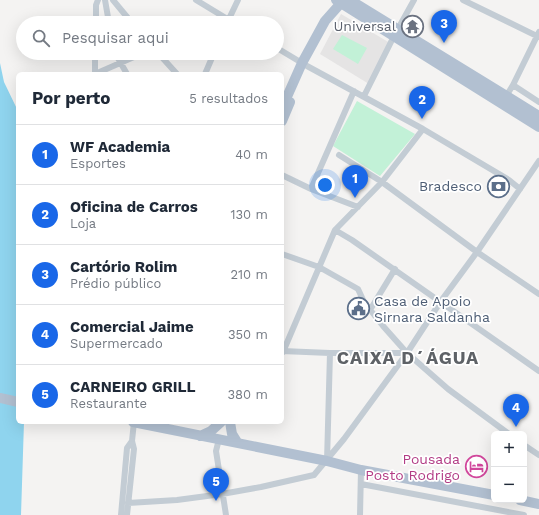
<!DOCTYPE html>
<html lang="pt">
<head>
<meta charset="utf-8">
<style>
	:root { --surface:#fff; --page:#f2f2f3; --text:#1f2937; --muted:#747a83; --line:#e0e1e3; --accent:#1967e8 }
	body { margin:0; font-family:"Work Sans",sans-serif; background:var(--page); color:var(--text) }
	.controls { position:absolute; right:12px; bottom:12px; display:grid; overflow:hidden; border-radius:6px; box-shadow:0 4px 16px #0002 }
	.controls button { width:36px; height:36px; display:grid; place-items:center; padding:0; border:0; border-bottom:1px solid var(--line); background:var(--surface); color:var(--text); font:20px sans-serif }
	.you { position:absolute; left:325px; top:185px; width:14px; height:14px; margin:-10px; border:3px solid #fff; border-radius:50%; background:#1a73e8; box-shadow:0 0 0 6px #1a73e833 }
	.badge { display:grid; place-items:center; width:26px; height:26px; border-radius:50%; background:var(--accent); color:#fff; font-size:13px; font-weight:700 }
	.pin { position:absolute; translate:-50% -33px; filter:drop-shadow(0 1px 2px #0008) }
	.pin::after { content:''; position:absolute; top:21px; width:14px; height:12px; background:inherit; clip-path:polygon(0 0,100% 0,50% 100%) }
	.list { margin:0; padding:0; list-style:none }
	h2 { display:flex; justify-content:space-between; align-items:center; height:52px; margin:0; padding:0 16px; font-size:17px }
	h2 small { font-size:13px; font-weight:400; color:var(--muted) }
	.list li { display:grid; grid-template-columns:26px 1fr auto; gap:12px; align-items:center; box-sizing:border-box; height:60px; padding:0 16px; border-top:1px solid var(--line) }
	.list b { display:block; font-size:15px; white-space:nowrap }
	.list p { margin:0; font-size:13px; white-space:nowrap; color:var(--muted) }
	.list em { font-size:13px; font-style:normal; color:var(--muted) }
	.icon { flex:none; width:22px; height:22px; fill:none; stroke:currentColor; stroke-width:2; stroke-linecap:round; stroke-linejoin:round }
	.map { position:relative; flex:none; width:539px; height:515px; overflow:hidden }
	.search { position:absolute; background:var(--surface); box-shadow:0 4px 16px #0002; left:16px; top:16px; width:268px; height:44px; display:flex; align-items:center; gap:10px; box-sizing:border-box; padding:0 14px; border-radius:22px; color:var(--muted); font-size:15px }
	.panel { position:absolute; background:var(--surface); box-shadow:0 4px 16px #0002; left:16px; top:72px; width:268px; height:352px; border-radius:6px }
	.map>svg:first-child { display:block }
</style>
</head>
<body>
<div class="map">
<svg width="539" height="515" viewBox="0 0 539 515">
	<rect width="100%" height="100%" fill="#f4f3f2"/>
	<path fill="#e5e4e4" d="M341,14L390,43L369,84L320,54Z"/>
	<path fill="#c2f1d7" d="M342,35L367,48L358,64L333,49Z
		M357,101L415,134L380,176L333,146Z"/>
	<path fill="#8fd4ee" d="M0,63L4,82L18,111V422H24L21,515H0Z"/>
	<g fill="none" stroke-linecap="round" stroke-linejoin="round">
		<path stroke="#c3ccd4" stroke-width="6" d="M105,0L109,23
			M113,0L132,23
			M196,0L234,23
			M463,0L539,37
			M96,23V5L98,0
			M227,23L238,0
			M277,48L307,66L423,129L509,180L520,189
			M115,53L127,74
			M158,53L177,74
			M95,74L143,53
			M95,74V53
			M205,74L214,53
			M513,85L539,102
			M364,96L394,36L414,0
			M505,98L513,85L539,32
			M339,155L382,182L477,252L539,294
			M282,175L311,189L358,207
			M311,189L354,91
			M335,230L352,240L539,371
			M282,254L319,267L358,289L364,302L383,326L407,353L448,389L509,434
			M370,310L395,269
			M282,351L330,353H407
			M283,352L335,230L382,182L423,129
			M219,439L216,451L226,515
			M524,445L539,455
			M327,461L330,353
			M361,484L524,515
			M128,503L177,500L222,494L261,487L314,475L344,439L407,353L441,301L477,252L539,161
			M121,515L127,448L132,441
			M127,515L134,449L132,441L134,422
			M360,515L361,470"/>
		<path stroke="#b2c0d1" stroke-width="10" d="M336,0L539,127
			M350,0L539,116
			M282,108L302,63L325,21L341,3
			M282,121L290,102
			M0,398L18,402
			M133,422L327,461L361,470L494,495
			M230,422L232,434L237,442
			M200,436L211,431L221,422
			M520,500L539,504"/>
	</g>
	<defs>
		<symbol id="temple-ring" viewBox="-11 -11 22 22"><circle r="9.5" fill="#fff" stroke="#6b7280" stroke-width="1.5"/><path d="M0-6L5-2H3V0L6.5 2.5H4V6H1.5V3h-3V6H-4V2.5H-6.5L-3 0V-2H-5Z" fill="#6b7280"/></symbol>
		<symbol id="bank-ring" viewBox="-11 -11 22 22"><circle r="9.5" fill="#fff" stroke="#5c6f8a" stroke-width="1.5"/><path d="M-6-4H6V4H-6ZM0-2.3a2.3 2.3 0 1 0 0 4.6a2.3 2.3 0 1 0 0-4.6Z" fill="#5c6f8a"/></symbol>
		<symbol id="civic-ring" viewBox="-11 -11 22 22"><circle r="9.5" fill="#fff" stroke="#5c6f8a" stroke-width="1.5"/><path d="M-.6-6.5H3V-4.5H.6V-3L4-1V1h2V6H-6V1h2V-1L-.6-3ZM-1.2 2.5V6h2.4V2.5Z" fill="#5c6f8a"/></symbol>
		<symbol id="hotel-ring" viewBox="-11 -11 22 22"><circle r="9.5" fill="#fff" stroke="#d1479c" stroke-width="1.5"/><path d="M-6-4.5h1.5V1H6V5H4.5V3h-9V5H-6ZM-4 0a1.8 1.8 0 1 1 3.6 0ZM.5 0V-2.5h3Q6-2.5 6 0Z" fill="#d1479c"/></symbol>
	</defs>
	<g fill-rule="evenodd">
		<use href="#temple-ring" x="400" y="14" width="25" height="25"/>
		<use href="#bank-ring" x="486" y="174" width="25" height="25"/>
		<use href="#civic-ring" x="346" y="296" width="25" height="25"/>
		<use href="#hotel-ring" x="464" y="454" width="25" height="25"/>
	</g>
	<g text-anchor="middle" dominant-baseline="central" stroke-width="3.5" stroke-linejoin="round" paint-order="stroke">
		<g font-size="14" fill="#5b616d" stroke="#fff" text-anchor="end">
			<text x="396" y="26">Universal</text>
		</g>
		<g font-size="14" fill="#4e5e75" stroke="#fff" text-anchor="end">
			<text x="482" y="186">Bradesco</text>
			<text x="374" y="301" text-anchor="start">Casa de Apoio<tspan x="374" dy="16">Sirnara Saldanha</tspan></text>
		</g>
		<g font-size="14" fill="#b23c85" stroke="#fff" text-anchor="end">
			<text x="460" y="459">Pousada<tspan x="460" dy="16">Posto Rodrigo</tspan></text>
		</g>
		<g font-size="18" font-weight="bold" letter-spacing="1" fill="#5e6267" stroke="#fff">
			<text x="408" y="357">CAIXA D´ÁGUA</text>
		</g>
	</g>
</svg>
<div class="controls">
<button>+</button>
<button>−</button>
</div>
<div class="you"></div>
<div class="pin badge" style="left:355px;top:198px">1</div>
<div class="pin badge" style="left:422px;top:119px">2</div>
<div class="pin badge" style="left:444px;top:43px">3</div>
<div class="pin badge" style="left:516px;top:427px">4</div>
<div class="pin badge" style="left:216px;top:501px">5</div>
<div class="search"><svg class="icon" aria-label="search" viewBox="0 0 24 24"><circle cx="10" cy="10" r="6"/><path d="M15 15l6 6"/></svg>Pesquisar aqui</div>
<section class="panel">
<h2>Por perto<small>5 resultados</small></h2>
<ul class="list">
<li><span class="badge">1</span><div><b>WF Academia</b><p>Esportes</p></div><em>40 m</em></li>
<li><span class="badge">2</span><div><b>Oficina de Carros</b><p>Loja</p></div><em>130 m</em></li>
<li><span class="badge">3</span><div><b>Cartório Rolim</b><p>Prédio público</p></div><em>210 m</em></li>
<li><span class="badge">4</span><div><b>Comercial Jaime</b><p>Supermercado</p></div><em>350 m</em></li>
<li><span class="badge">5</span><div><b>CARNEIRO GRILL</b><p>Restaurante</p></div><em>380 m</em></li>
</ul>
</section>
</div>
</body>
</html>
